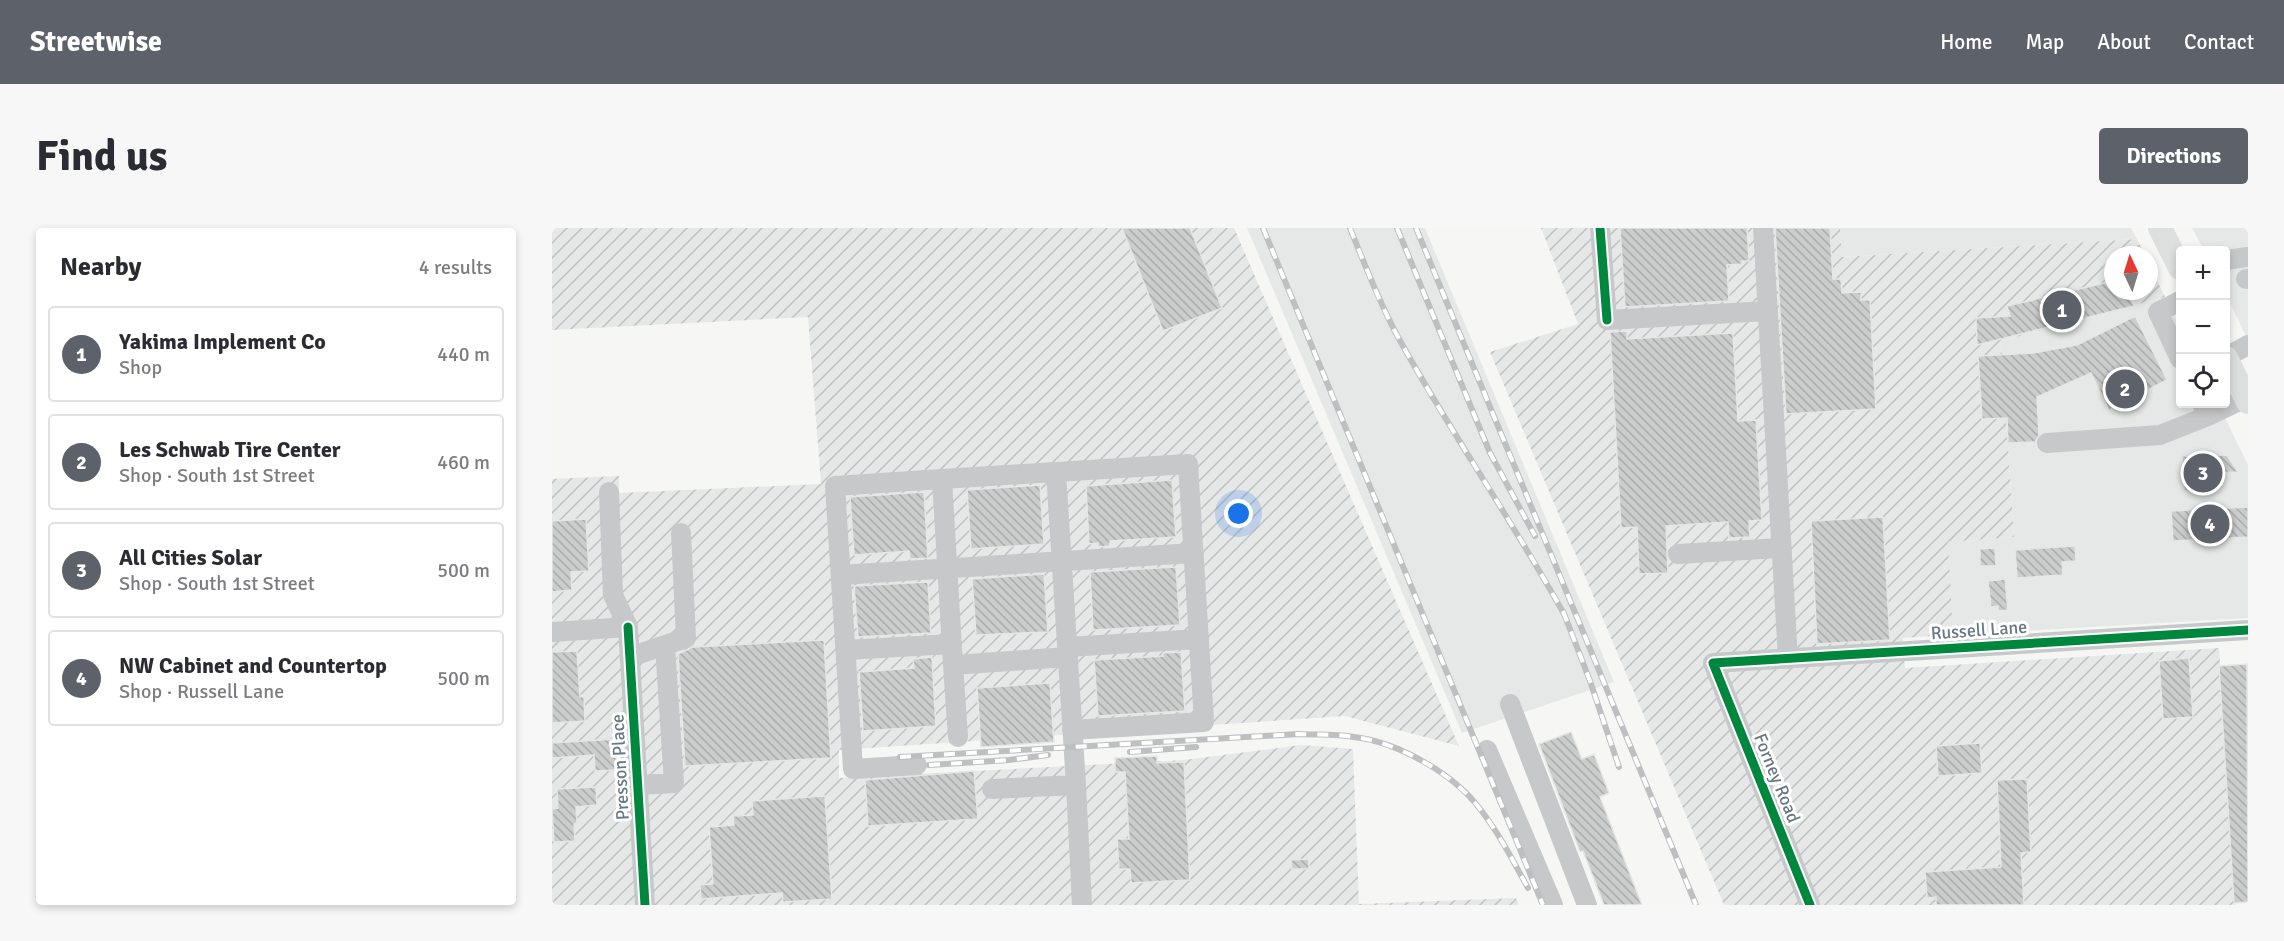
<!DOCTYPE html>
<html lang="en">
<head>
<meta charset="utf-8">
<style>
	:root { --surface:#fff; --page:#f7f7f7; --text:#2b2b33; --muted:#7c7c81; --line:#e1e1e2; --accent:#5d6169 }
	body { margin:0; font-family:Signika,sans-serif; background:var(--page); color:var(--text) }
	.controls { position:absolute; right:18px; top:18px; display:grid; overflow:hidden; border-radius:6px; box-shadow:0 3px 9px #0003 }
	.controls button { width:54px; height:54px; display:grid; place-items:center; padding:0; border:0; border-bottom:2px solid var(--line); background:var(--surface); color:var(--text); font:30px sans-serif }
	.compass { position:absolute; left:1552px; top:18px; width:54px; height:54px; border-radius:50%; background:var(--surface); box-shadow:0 3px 9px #0003; rotate:356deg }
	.you { position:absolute; left:687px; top:286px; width:21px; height:21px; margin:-15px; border:4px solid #fff; border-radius:50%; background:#1a73e8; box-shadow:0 0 0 9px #1a73e833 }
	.badge { display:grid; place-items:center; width:39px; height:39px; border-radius:50%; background:var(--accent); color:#fff; font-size:20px; font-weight:700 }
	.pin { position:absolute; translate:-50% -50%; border:3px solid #fff; box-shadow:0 2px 6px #0006 }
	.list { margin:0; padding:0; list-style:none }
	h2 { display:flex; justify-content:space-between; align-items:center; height:78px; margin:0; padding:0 24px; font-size:26px }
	h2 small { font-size:20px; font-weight:400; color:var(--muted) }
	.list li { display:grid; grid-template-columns:39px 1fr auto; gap:18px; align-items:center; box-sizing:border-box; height:96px; margin:0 12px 12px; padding:0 12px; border:2px solid var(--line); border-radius:6px }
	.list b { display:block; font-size:22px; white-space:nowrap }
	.list p { margin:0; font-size:20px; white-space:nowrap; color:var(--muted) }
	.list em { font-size:20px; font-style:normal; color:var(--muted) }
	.icon { flex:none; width:33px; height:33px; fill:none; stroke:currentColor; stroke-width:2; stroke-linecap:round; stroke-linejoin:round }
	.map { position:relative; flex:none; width:1696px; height:677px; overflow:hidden; border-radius:6px }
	header { display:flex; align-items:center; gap:36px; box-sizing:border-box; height:84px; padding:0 30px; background:var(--accent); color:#fff }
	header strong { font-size:28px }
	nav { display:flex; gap:33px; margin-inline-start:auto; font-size:21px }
	.intro { display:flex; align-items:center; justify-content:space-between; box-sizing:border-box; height:144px; padding:0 36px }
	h1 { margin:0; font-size:42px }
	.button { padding:15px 27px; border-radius:6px; background:var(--accent); color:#fff; font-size:21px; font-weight:700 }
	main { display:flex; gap:36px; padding:0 36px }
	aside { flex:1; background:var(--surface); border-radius:6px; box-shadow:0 3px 9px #0003 }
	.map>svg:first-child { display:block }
</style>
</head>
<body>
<header>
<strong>Streetwise</strong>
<nav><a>Home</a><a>Map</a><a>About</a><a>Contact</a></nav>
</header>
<div class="intro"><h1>Find us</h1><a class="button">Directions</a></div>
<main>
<aside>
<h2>Nearby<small>4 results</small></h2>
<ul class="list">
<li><span class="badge">1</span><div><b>Yakima Implement Co</b><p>Shop</p></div><em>440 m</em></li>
<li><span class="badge">2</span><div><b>Les Schwab Tire Center</b><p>Shop · South 1st Street</p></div><em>460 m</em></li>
<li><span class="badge">3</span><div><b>All Cities Solar</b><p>Shop · South 1st Street</p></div><em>500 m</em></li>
<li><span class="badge">4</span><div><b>NW Cabinet and Countertop</b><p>Shop · Russell Lane</p></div><em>500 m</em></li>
</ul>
</aside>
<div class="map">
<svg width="1696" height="677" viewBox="0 0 1696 677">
	<defs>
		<pattern id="industrial-furrows" width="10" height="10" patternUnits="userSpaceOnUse" patternTransform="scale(1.5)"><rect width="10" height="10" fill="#e6e8e8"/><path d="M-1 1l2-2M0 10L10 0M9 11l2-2" fill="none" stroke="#bec1c1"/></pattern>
		<pattern id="building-back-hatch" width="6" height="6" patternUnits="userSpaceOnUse" patternTransform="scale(1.5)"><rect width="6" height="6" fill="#cbcdcd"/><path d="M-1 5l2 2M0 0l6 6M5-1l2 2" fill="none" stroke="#a9abac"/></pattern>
	</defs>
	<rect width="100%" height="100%" fill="#f6f6f5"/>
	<path fill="#e6e8e8" d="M695,0H873L1062,454L910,505Z
		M1288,0H1579L1585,11L1289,29Z
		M1640,0H1696V112L1674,67V22H1652Z
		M1613,69L1628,100V176H1666L1696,237V390L1401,407L1395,314L1462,309L1449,113Z"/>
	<path fill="url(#industrial-furrows)" d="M0,0H682L907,518L793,488L287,522V550L632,532L749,517L801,521L807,676L964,670L967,677H0V251L67,248V265L269,256L256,89L0,102Z
		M989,0H1288L1290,29L1585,11L1593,27H1561V63H1597V36L1613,69L1449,113L1462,309L1396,314L1401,407L1351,410L1353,440L1667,420L1684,677H1172L938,124L1026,96Z"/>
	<path fill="url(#building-back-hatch)" stroke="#e6e6e5" stroke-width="1.5" d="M570,0H638L670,80L611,103Z
		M1068,0H1195L1197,33H1190V36L1175,37L1177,73L1073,79Z
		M1223,0H1278L1281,51H1289L1290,65L1309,64V72H1318L1324,181L1234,186Z
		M1561,53V63H1574L1582,78L1425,117L1424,90L1458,88L1455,78Z
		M1583,88L1615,152L1557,182L1539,145L1485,169L1487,207L1483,214L1456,215L1455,190L1430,191L1426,128L1481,125L1525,117Z
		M1075,103V111L1181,105L1186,193L1204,192L1210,292L1197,293L1198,309L1177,310L1176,294L1114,298L1116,345L1087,346L1085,299L1069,300L1058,104Z
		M1675,227L1686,244L1655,245L1656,262L1632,263L1630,228Z
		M620,252L624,309L558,313V318L546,319V315L537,316L534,258Z
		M488,257L492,316L419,321L415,262Z
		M372,264L376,330L358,331L357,323L302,327L298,269Z
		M1696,279V309L1621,313L1619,283Z
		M1331,289L1338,412L1265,416L1259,293Z
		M34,291L37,343L19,344L20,362L0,364V293Z
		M1523,318L1524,333L1510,334L1511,347L1465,350L1463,322Z
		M1443,320L1444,338H1428V321Z
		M624,339L628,397L541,402L538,344Z
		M492,346L496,404L424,407L420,351Z
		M1453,351L1456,382L1446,383V378L1439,379L1436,353Z
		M376,354L379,405L306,409L302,358Z
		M272,412L279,530L133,538L126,426L141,419Z
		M25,423L28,469L32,468L33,493L0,495V424Z
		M629,424L633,483L546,488L542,432L611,428V425Z
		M380,429L384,498L311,503L307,444L362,440L361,431Z
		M1637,430L1641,489L1611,491L1607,433Z
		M1695,436L1696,674L1682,675L1667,438Z
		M498,455L502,514L429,519L425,460Z
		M1019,504L1030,531L1042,526L1057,565L1048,569L1090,677H1052L1031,623L1028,624L987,516Z
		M63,511L65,542L43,543L42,527L0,530V515Z
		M1428,515L1430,545L1386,548L1384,518Z
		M605,528V535L632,534L638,652L579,655L578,641H567L565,611H577L573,544H563V530Z
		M422,543L426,591L316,598L313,552Z
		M1475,551L1479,624L1469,625L1472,677H1384V669L1375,670L1373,644L1449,639L1445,552Z
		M44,559L45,577L24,579L25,595L22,596L23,613L2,614L0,581L6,580L5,561Z
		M273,568L280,671L231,674L230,665L149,671L148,657L161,656L157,599L182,597L181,588L201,587L200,573Z
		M757,631V641H740L739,632Z"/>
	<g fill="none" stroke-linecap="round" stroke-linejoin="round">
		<path stroke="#c7c8c9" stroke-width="20" d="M1048,0L1055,92L1216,83
			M1211,0L1236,431
			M1674,32L1696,29
			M1694,51H1696
			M1628,73L1606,84L1628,131
			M1674,129L1696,117
			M1650,176L1656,188L1694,170
			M1495,215L1608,207L1656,188
			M390,251L504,244
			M57,264L61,367L76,399L93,677
			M1126,326L1229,320
			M289,347L642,325
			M0,404L76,399
			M515,419L647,411
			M294,422L400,416
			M78,429L134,410L129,305
			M958,476L1035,677
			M520,502L652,494L636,236L504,244L524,557
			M406,509L401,437L516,429
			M935,522L1001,677
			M365,537L301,541L283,258L390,251L401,437
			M86,557L122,555L113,418
			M440,561L524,557L530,677
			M1258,677L1161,435L1696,402"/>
		<path stroke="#dddede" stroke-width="24" d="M1608,0L1628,40
			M1674,130L1696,174"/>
		<defs>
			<path id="rail" d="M711,0L991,677
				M798,0C813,37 827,74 846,109C898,204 961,293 1013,388
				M845,0L938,225L983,308
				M864,0L1144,677
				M1011,383L1038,453L1067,539
				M578,524L644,519
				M348,529L747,506C765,507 784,506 802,509C846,514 902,546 928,581C947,605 961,633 976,660
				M377,537L457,532L496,527"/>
		</defs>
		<use href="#rail" stroke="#bdbfc0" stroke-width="6"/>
		<use href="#rail" stroke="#fff" stroke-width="4" stroke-dasharray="11" stroke-linecap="butt"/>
		<defs>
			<path id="cycleway" d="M1048,0L1055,92
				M76,399L93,677
				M1258,677L1161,435L1696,402"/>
		</defs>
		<use href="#cycleway" stroke="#fff" stroke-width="13"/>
		<use href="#cycleway" stroke="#00873e" stroke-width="9"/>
	</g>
	<g text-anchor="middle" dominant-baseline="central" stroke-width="6" stroke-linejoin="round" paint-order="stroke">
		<g font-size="18" fill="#697882" stroke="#fff">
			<text transform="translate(1427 402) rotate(-4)">Russell Lane</text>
			<text transform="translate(68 539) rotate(-93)">Presson Place</text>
			<text transform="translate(1225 550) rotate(68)">Forney Road</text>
		</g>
	</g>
</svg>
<div class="controls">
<button>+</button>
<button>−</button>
<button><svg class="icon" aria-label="locate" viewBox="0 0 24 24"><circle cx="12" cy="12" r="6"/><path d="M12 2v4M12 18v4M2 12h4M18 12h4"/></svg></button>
</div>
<svg class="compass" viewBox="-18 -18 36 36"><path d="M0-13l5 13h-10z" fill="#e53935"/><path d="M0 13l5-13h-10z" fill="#7c7c81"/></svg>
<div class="you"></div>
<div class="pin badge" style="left:1510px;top:82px">1</div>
<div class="pin badge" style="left:1573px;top:161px">2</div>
<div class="pin badge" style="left:1651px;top:245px">3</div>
<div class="pin badge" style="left:1658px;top:296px">4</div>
</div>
</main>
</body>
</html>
